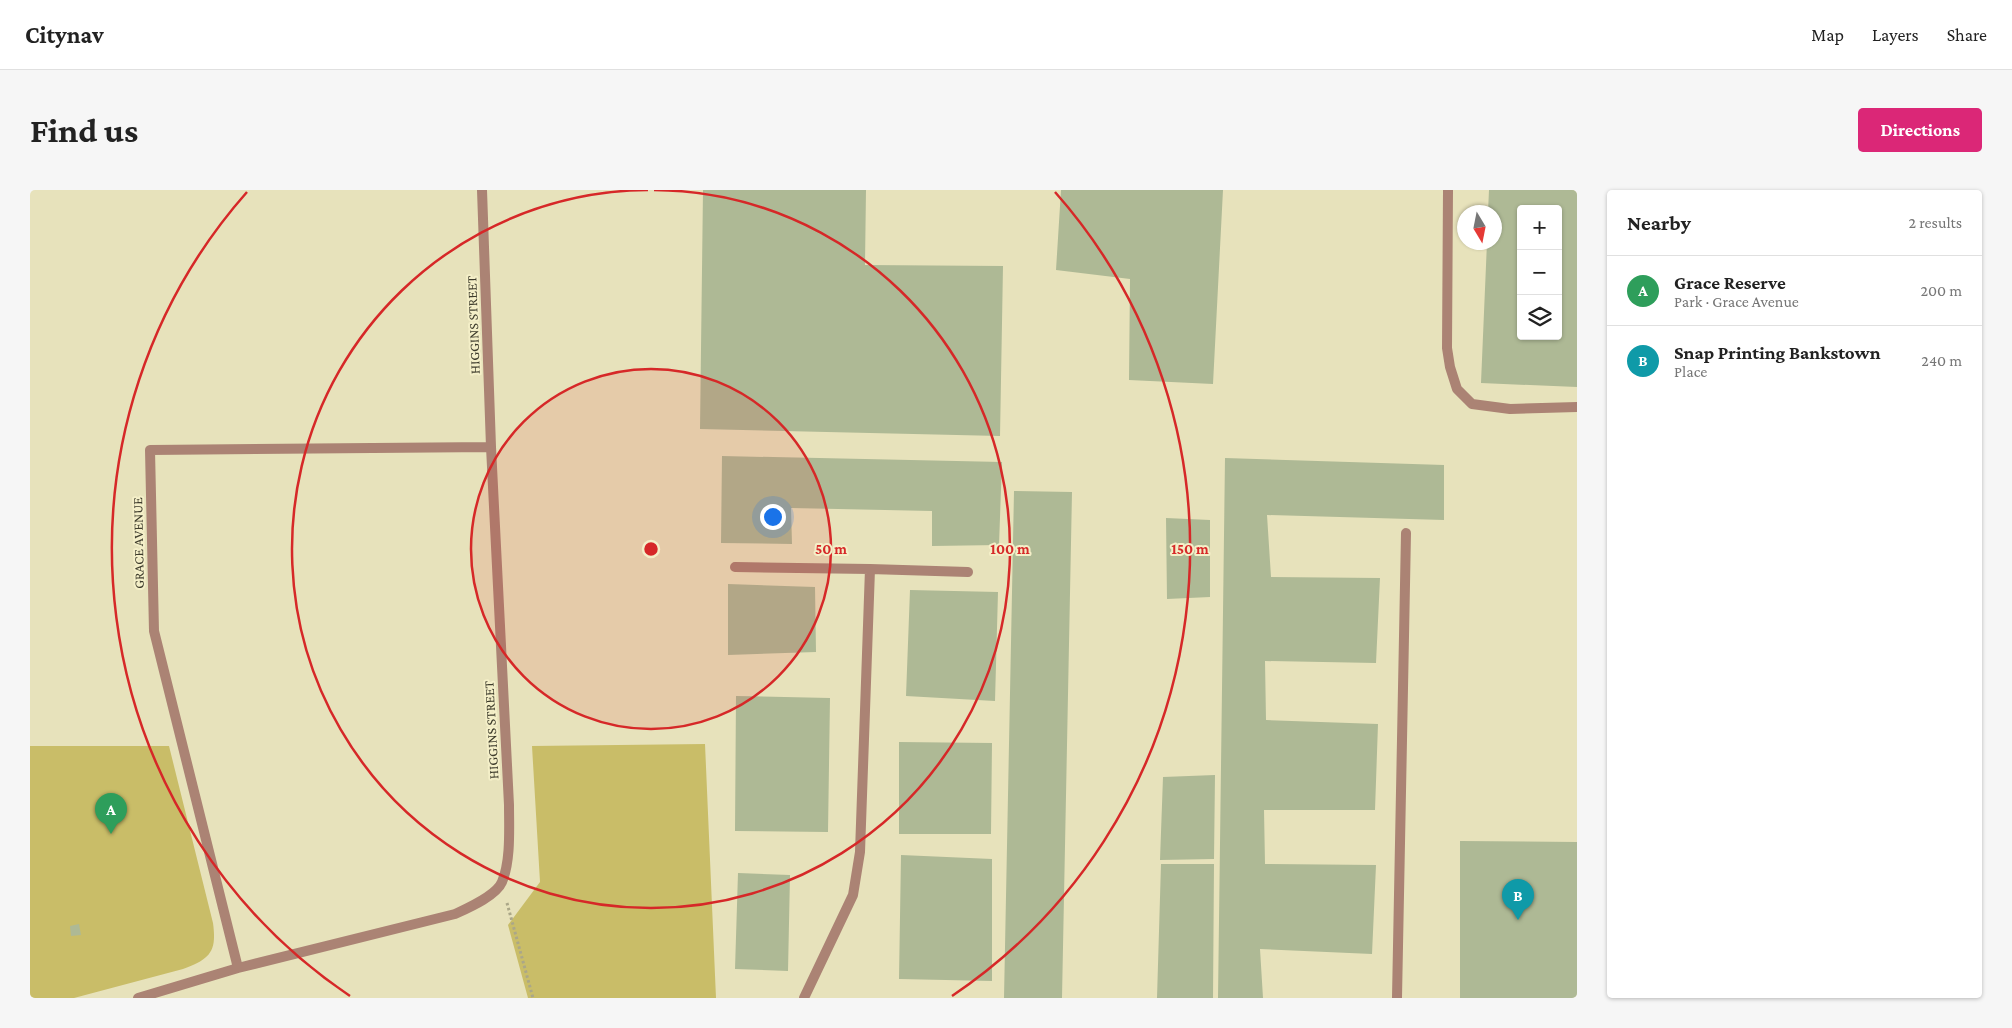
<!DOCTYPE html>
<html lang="en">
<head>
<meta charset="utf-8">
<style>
	:root { --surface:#fff; --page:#f6f6f6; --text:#222; --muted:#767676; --line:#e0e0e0; --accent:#db2777 }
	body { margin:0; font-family:"Crimson Pro",serif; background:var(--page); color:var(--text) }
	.controls { position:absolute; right:15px; top:15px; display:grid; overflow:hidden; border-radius:5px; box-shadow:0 1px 4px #0004 }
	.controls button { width:45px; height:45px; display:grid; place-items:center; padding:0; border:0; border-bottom:1px solid var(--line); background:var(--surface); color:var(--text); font:25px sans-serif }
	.compass { position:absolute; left:1427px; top:15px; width:45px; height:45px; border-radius:50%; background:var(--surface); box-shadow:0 1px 4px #0004; rotate:170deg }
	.you { position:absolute; left:742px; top:326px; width:18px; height:18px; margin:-12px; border:4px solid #fff; border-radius:50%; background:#1a73e8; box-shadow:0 0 0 8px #1a73e833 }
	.badge { display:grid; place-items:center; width:32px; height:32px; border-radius:50%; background:var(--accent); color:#fff; font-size:16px; font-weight:700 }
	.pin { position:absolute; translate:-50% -41px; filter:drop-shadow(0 1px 2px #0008) }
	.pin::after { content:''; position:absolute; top:26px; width:18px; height:15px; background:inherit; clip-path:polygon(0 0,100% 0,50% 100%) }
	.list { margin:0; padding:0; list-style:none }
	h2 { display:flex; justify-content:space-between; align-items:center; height:65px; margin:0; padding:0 20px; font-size:21px }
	h2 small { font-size:16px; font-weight:400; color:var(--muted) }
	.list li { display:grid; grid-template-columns:32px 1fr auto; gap:15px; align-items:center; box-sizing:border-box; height:70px; padding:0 20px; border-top:1px solid var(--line) }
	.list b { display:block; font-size:19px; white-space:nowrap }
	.list p { margin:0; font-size:16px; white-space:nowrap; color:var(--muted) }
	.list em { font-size:16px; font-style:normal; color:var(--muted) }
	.icon { flex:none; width:28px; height:28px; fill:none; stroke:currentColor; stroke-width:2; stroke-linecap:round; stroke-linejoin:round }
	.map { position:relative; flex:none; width:1547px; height:808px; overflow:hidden; border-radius:5px }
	header { display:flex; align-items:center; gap:30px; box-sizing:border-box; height:70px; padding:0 25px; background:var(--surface); border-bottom:1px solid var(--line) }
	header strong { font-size:24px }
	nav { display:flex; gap:28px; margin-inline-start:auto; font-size:18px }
	.intro { display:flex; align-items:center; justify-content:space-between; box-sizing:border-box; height:120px; padding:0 30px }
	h1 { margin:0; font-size:35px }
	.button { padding:12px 22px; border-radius:5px; background:var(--accent); color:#fff; font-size:18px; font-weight:700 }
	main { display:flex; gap:30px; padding:0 30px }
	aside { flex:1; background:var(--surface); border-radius:5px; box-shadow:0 1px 4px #0004 }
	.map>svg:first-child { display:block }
</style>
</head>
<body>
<header>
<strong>Citynav</strong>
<nav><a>Map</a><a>Layers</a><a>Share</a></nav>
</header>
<div class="intro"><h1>Find us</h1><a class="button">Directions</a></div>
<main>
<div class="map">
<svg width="1547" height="808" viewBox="0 0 1547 808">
	<rect width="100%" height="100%" fill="#e7e2bb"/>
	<path fill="#c9bd68" d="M675,554L686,808H498L478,735L510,692L502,556Z
		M0,556H139L183,733C187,762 180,769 153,779L44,808H0Z"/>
	<path fill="#aeb995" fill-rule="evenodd" d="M673,0H836L835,75L973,76L970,246L670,239Z
		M1031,0H1193L1183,194L1099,190L1100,89L1026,80Z
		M1459,0H1547V197L1451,193L1457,52H1464V22H1458ZM1491,19H1528V146H1491Z
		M692,266L972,272L969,355L902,356V321L761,318L762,354L691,353Z
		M1195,268L1414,275V330L1237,325L1241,387L1350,388L1346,473L1235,471L1236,530L1348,534L1345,620H1234L1235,674L1346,675L1342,764L1230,759L1233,808H1188Z
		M984,301L1042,302L1032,808H974Z
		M1136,328L1180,330V407L1137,409Z
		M698,394L785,397L786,462L698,465Z
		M880,400L968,402L965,511L876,506Z
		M706,506L800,508L798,642L705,641Z
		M869,552L962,553L961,644H869Z
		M1185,585L1184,669L1130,670L1133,587Z
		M1430,651L1547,652V808H1430Z
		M871,665L962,669V791L869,789Z
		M1131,674H1184L1183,808H1127Z
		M708,683L760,685L758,781L705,779Z
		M49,734L51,745L41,746L40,736Z"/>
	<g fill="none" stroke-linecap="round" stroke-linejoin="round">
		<path stroke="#aba788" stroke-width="3" stroke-dasharray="2.5 2.5" stroke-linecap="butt" d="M477,713L503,808"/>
		<path stroke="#ab8374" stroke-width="10" d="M1418,0L1417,158L1420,177L1427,199L1442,214L1480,219L1547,217
			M705,377L840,379L830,662L823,705L774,808
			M840,379L938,382
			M1367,808L1376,343"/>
		<path stroke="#ab8374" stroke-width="10" d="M208,778L124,441L120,260L461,257
			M108,808L208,778L425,724C438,718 466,706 472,692C481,670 479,639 479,615L461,257L452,0"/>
	</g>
	<circle cx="621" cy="359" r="180" fill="#d62828" fill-opacity=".12"/>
	<g fill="none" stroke="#d62828" stroke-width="2.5">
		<circle cx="621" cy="359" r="180"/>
		<path d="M624 0A359 359 0 1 1 618 0"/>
		<path d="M320 806A539 539 0 0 1 217 2M1025 2A539 539 0 0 1 922 806"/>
	</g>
	<g text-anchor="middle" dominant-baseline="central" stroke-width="4" stroke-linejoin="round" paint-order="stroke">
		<g font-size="14" fill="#3e3c2c" stroke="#f4efc8">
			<text transform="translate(443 135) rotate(-92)">HIGGINS STREET</text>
			<text transform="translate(108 353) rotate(-91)">GRACE AVENUE</text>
			<text transform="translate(461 540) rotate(-93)">HIGGINS STREET</text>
		</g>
	</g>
	<circle cx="621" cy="359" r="8" fill="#d62828" stroke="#f4efc8" stroke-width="2.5"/>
	<g font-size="15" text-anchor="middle" font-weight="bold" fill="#d62828" stroke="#f4efc8" stroke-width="4" stroke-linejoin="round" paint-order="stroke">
		<text x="801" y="364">50 m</text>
		<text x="980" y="364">100 m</text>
		<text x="1160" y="364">150 m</text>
	</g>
</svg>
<div class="controls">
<button>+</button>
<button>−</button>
<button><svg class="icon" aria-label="layers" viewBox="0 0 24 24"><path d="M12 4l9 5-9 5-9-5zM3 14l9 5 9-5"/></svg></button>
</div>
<svg class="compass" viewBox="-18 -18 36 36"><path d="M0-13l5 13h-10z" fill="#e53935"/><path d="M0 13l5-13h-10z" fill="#767676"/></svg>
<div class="you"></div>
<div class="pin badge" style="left:81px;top:644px;background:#2e9e5b">A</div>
<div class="pin badge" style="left:1488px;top:730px;background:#0f9aa8">B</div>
</div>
<aside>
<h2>Nearby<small>2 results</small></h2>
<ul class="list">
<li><span class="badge" style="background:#2e9e5b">A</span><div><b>Grace Reserve</b><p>Park · Grace Avenue</p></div><em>200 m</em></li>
<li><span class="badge" style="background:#0f9aa8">B</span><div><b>Snap Printing Bankstown</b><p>Place</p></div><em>240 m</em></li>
</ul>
</aside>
</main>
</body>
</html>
